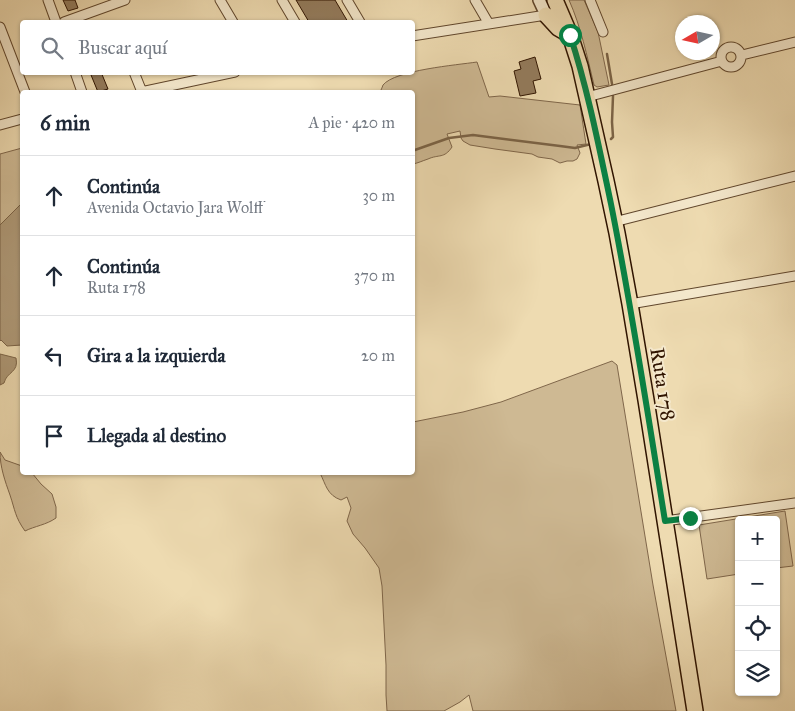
<!DOCTYPE html>
<html lang="es">
<head>
<meta charset="utf-8">
<style>
	:root { --surface:#fff; --page:#f2f2f3; --text:#1f2937; --muted:#747a83; --line:#e0e1e3 }
	body { margin:0; font-family:"IM FELL Great Primer",serif; background:var(--page); color:var(--text) }
	.controls { position:absolute; right:15px; bottom:15px; display:grid; overflow:hidden; border-radius:5px; box-shadow:0 1px 4px #0004 }
	.controls button { width:45px; height:45px; display:grid; place-items:center; padding:0; border:0; border-bottom:1px solid var(--line); background:var(--surface); color:var(--text); font:25px sans-serif }
	.compass { position:absolute; left:675px; top:15px; width:45px; height:45px; border-radius:50%; background:var(--surface); box-shadow:0 1px 4px #0004; rotate:261deg }
	.stop { position:absolute; width:15px; height:15px; margin:-11px; border:4px solid #0b8043; border-radius:50%; background:#fff }
	.stop.end { background:#0b8043; border-color:#fff; box-shadow:0 1px 5px #0008 }
	.list { margin:0; padding:0; list-style:none }
	h2 { display:flex; justify-content:space-between; align-items:center; height:65px; margin:0; padding:0 20px; font-size:21px }
	h2 small { font-size:16px; font-weight:400; color:var(--muted) }
	.list li { display:grid; grid-template-columns:32px 1fr auto; gap:15px; align-items:center; box-sizing:border-box; height:80px; padding:0 20px; border-top:1px solid var(--line) }
	.list b { display:block; font-size:19px; white-space:nowrap }
	.list p { margin:0; font-size:16px; white-space:nowrap; color:var(--muted) }
	.list em { font-size:16px; font-style:normal; color:var(--muted) }
	.icon { flex:none; width:28px; height:28px; fill:none; stroke:currentColor; stroke-width:2; stroke-linecap:round; stroke-linejoin:round }
	.map { position:relative; flex:none; width:795px; height:711px; overflow:hidden }
	.search { position:absolute; background:var(--surface); box-shadow:0 1px 4px #0004; left:20px; top:20px; width:395px; height:55px; display:flex; align-items:center; gap:12px; box-sizing:border-box; padding:0 18px; border-radius:5px; color:var(--muted); font-size:19px }
	.panel { position:absolute; background:var(--surface); box-shadow:0 1px 4px #0004; left:20px; top:90px; width:395px; height:385px; border-radius:5px }
	.map>svg:first-child { display:block }
</style>
</head>
<body>
<div class="map">
<svg width="795" height="711" viewBox="0 0 795 711">
	<rect width="100%" height="100%" fill="#eedbb1"/>
	<filter id="stains"><feTurbulence type="fractalNoise" baseFrequency=".004" numOctaves="4"/><feColorMatrix values="0 0 0 0 .2 0 0 0 0 .09 0 0 0 0 .02 0 0 0 .5 -.17"/></filter>
	<radialGradient id="worn" r=".72"><stop offset=".6" stop-color="#630" stop-opacity="0"/><stop offset="1" stop-color="#630" stop-opacity=".3"/></radialGradient>
	<path fill="#ceb993" stroke="#7f664a" d="M569,0H584L598,32L609,85L597,87L594,85C587,56 581,27 569,0Z
		M477,62L489,97L500,96L580,105L586,144L577,145L580,153L577,159L573,161H567L560,163L552,159L538,157L532,154L495,149L470,145L463,141L461,138L460,131L447,134L452,147C444,159 439,154 428,159C422,161 418,163 413,164L412,92H380C381,90 382,88 383,85C395,70 457,65 477,62Z
		M22,148V203L0,225V154Z
		M612,361L617,365L653,585L676,711H473L469,695L460,702L444,711H387L386,695V665L382,586L379,568L365,548L353,534L347,521L351,508L347,497L341,500C327,495 326,485 320,473L412,472L413,422L463,412L501,402Z
		M0,452L5,460L22,466V472L32,473L41,484L52,494L56,507V518C46,525 35,526 25,531C15,517 15,510 10,495C5,481 0,467 0,452Z
		M785,511L793,566L776,568V520H739V574L707,579L699,525Z"/>
	<path fill="#ad9775" stroke="#7b6346" d="M22,203V345L7,346L1,340L0,341V225Z
		M0,354L16,358C19,373 7,371 4,383L0,385Z"/>
	<g fill="none" stroke-linecap="round" stroke-linejoin="round">
		<path stroke="#7b6346" stroke-width="2.5" d="M607,54L612,84
			M611,139L613,137L612,122L613,96
			M412,151L449,138L473,135L560,146L575,148L591,144"/>
	</g>
	<path fill="#937b5c" stroke="#301400" d="M63,0H75L78,8L68,11Z
		M296,0H335L348,22H309Z
		M535,57L541,79L533,81L536,93L520,96L514,71L521,69L519,62Z
		M98,72H101L108,89L98,92L91,75Z"/>
	<g fill="none" stroke-linecap="round" stroke-linejoin="round">
		<defs>
			<path id="minor" d="M48,0L56,22
				M220,0L233,22
				M282,0L295,22
				M347,0L360,22
				M475,0L489,24
				M590,0L603,32
				M64,22L125,0
				M0,27L25,92
				M412,36L546,15
				M721 57a10 10 0 1 1 20 0a10 10 0 1 1-20 0Z
				M742,55L795,42
				M75,72L82,92
				M134,72L142,92
				M141,92L235,72
				M587,97L722,61
				M0,125L22,119
				M614,222L795,176
				M630,304L795,276
				M665,521L795,503"/>
			<path id="tertiary" d="M539,0L546,15"/>
			<path id="primary" d="M555,0L570,35L580,66L606,181L617,233L630,304L646,400L695,711
				M546,15L558,28L570,35"/>
		</defs>
		<use href="#minor" stroke="#60462c" stroke-width="11"/>
		<use href="#tertiary" stroke="#60462c" stroke-width="14"/>
		<use href="#primary" stroke="#301400" stroke-width="18"/>
		<use href="#minor" stroke="#f4e8cc" stroke-width="9"/>
		<use href="#tertiary" stroke="#f4e8cc" stroke-width="11"/>
		<use href="#primary" stroke="#eedbb1" stroke-width="15"/>
	</g>
	<g fill="none" stroke-linecap="round" stroke-linejoin="round">
		<path stroke="#0b8043" stroke-width="6" d="M570,35C588,90 599,147 611,204C632,309 648,415 665,521L690,518"/>
	</g>
	<g text-anchor="middle" dominant-baseline="central" stroke-width="4" stroke-linejoin="round" paint-order="stroke">
		<g font-size="20" fill="#301400" stroke="#f4e8cc">
			<text transform="translate(663 384) rotate(81)">Ruta 178</text>
		</g>
	</g>
	<rect width="100%" height="100%" filter="url(#stains)"/>
	<rect width="100%" height="100%" fill="url(#worn)"/>
</svg>
<div class="controls">
<button>+</button>
<button>−</button>
<button><svg class="icon" aria-label="locate" viewBox="0 0 24 24"><circle cx="12" cy="12" r="6"/><path d="M12 2v4M12 18v4M2 12h4M18 12h4"/></svg></button>
<button><svg class="icon" aria-label="layers" viewBox="0 0 24 24"><path d="M12 4l9 5-9 5-9-5zM3 14l9 5 9-5"/></svg></button>
</div>
<svg class="compass" viewBox="-18 -18 36 36"><path d="M0-13l5 13h-10z" fill="#e53935"/><path d="M0 13l5-13h-10z" fill="#747a83"/></svg>
<div class="stop" style="left:570px;top:35px"></div>
<div class="stop end" style="left:690px;top:518px"></div>
<div class="search"><svg class="icon" aria-label="search" viewBox="0 0 24 24"><circle cx="10" cy="10" r="6"/><path d="M15 15l6 6"/></svg>Buscar aquí</div>
<section class="panel">
<h2>6 min<small>A pie · 420 m</small></h2>
<ul class="list">
<li><svg class="icon" aria-label="ahead" viewBox="0 0 24 24"><path d="M12 20V5M6 11l6-6 6 6"/></svg><div><b>Continúa</b><p>Avenida Octavio Jara Wolff</p></div><em>30 m</em></li>
<li><svg class="icon" aria-label="ahead" viewBox="0 0 24 24"><path d="M12 20V5M6 11l6-6 6 6"/></svg><div><b>Continúa</b><p>Ruta 178</p></div><em>370 m</em></li>
<li><svg class="icon" aria-label="left" viewBox="0 0 24 24"><path d="M17 20v-9H6M10 6l-5 5 5 5"/></svg><div><b>Gira a la izquierda</b></div><em>20 m</em></li>
<li><svg class="icon" aria-label="arrive" viewBox="0 0 24 24"><path d="M6 21V4h12l-3 4 3 4H6"/></svg><div><b>Llegada al destino</b></div></li>
</ul>
</section>
</div>
</body>
</html>
